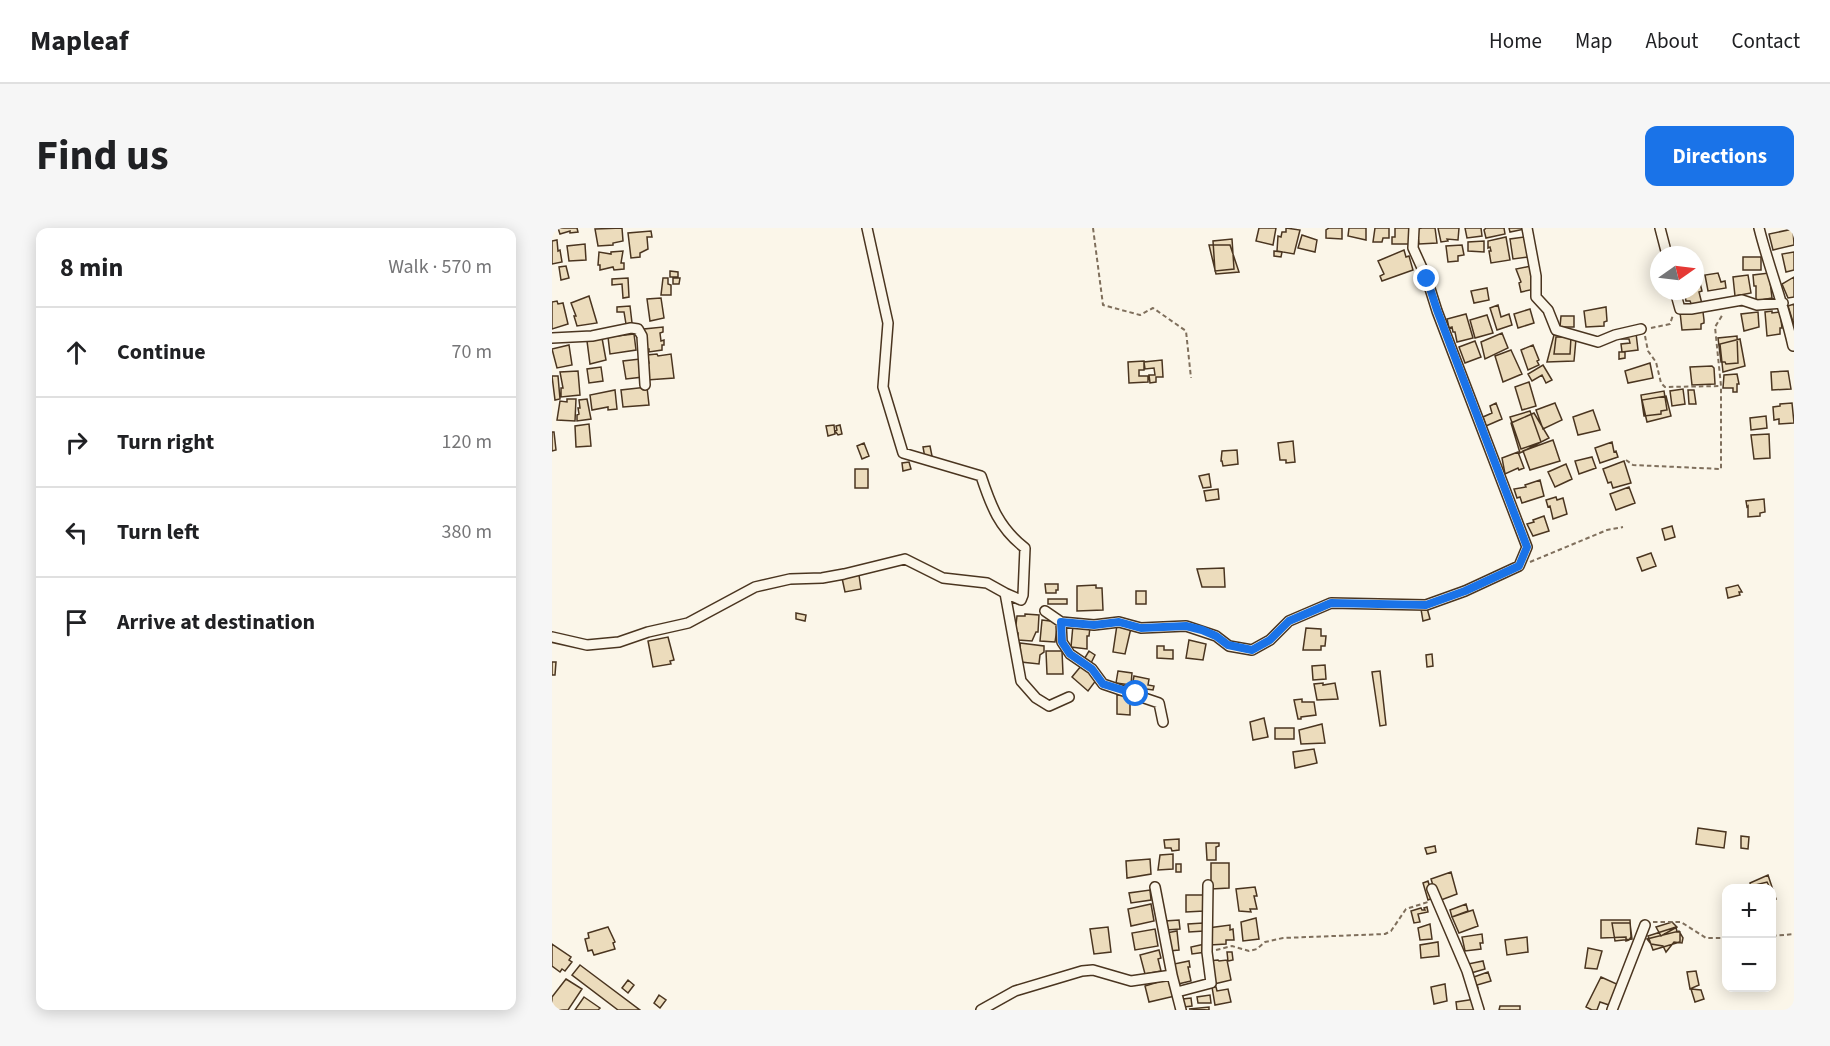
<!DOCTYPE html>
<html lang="en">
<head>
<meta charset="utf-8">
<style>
	:root { --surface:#fff; --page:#f6f6f6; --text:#202124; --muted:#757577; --line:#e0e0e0; --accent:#1a73e8 }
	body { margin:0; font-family:"Source Sans 3",sans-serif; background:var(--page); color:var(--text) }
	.controls { position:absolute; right:18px; bottom:18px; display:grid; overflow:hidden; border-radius:12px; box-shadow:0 3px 15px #0003 }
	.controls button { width:54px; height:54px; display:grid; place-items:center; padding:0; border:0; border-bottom:2px solid var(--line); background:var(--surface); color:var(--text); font:30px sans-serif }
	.compass { position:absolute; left:1098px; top:18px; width:54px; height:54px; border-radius:50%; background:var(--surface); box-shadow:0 3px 15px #0003; rotate:76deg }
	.stop { position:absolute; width:18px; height:18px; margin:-14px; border:4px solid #1a73e8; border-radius:50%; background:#fff }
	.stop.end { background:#1a73e8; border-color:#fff; box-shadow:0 2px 6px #0008 }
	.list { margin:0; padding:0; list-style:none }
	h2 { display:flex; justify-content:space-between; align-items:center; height:78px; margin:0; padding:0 24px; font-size:26px }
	h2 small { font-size:20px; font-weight:400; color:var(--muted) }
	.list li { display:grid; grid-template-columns:39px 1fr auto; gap:18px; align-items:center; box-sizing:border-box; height:90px; padding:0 24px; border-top:2px solid var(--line) }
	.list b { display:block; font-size:22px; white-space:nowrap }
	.list em { font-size:20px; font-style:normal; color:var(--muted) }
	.icon { flex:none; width:33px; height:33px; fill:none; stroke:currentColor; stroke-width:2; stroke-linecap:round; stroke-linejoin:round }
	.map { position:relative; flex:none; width:1242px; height:782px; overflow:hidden; border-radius:12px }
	header { display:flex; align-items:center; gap:36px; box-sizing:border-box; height:84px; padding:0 30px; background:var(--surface); border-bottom:2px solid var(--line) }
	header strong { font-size:28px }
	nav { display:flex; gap:33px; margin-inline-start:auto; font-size:21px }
	.intro { display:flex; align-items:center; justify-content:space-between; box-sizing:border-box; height:144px; padding:0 36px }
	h1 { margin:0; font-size:42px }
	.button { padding:15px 27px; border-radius:12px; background:var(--accent); color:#fff; font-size:21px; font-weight:700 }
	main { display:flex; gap:36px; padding:0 36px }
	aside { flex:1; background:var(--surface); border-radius:12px; box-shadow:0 3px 15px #0003 }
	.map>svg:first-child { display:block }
</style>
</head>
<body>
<header>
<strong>Mapleaf</strong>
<nav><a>Home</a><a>Map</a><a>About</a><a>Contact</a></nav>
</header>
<div class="intro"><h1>Find us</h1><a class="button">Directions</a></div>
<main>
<aside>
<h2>8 min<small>Walk · 570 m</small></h2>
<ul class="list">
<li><svg class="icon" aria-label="ahead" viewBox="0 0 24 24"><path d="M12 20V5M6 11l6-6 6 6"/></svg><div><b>Continue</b></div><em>70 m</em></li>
<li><svg class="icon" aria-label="right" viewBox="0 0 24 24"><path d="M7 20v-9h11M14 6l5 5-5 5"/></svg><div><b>Turn right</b></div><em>120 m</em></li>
<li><svg class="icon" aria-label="left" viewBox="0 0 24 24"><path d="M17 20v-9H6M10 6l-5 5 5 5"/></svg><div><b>Turn left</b></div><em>380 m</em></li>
<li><svg class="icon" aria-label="arrive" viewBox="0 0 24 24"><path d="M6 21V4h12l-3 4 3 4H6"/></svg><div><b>Arrive at destination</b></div></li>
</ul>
</aside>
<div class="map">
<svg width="1242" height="782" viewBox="0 0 1242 782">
	<rect width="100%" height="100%" fill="#fbf6e9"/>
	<path fill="#ecdcbc" stroke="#4a3520" stroke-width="1.5" d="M6,0H25L26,4L18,5V3L8,6Z
		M70,0L71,13L61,15V17L46,18L43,1Z
		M707,0H724L721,17L704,13Z
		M734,0L748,2L742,26L725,23L726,8L729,9L730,4H734Z
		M777,0H790V11L774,10V2Z
		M797,0H814V12L796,8Z
		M823,0H837V10H831L830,14H821Z
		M843,0H857V16H840V9H843Z
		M870,0H883L885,15L867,16L865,1Z
		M886,0H907L906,12L895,11L896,13L889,14Z
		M913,0H929L930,8L915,10Z
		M934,0H952L953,6L934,10L932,2Z
		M957,0H973V1L958,4Z
		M1241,1L1242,17L1221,22L1217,6Z
		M99,3L100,9H95L96,21L88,25V29L79,30L76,5Z
		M750,7L765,12L763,24L746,20Z
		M954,9L958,32L939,35L937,23H939L938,19L936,20V13Z
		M972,9L976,29L961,31L958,11Z
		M680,11L682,41L663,43L661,13Z
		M5,12L6,23L8,22L10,34L0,36V13Z
		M932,13V24L916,23V14Z
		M33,16L34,32L17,33L15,18Z
		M657,17H678L687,44L664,46Z
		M910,17L912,27L906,28V33L896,34L894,18Z
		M852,22L854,29L857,28L861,42L830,53L828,48L832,46L826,33Z
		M71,23L69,35H72V41L62,42L61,39L48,42V37H46L47,24L59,26V24Z
		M722,23L730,24L729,29L722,28Z
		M1242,24V42L1234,44L1230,26Z
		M1191,29H1209V42H1191Z
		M14,38L17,50L9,52L7,39Z
		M979,38L983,61L969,64L967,55L969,54L964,41Z
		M118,43L126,44V49H118Z
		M1166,45L1169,54L1173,53L1174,60L1156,63L1153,47Z
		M1217,45L1220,70L1204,73V58H1202L1201,47Z
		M1196,47L1199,65L1183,68L1181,49Z
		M1242,49V69L1236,70L1230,56Z
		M76,50L77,69L71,70L70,56L60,57V51Z
		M111,50H116V56L119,57V67H109Z
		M121,50H128L127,56H121Z
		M1147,51L1150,63L1147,64L1150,76L1140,78L1138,73H1134L1132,63H1143V52Z
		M935,60L937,72L922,75L919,63Z
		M37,68L45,95L25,98L22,88H24L19,75Z
		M109,70L112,90L98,93L95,71Z
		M5,73L6,76L11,75L16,96L0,101V74Z
		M1242,76V97L1236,78Z
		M946,77L949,89L957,86L960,97L945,102L938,80Z
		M78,78L80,95L74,96L72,84H65V79Z
		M1054,79L1055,93L1052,94V98L1034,99L1032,83Z
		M978,81L982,95L966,100L962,86Z
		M1148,82V84H1151L1152,92V95L1149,96V101L1130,102L1128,84Z
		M1220,83V85L1228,84L1230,100H1228V106L1215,108L1213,84Z
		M1206,84L1207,99L1192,103L1189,86Z
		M914,86L921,110L905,114L903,104H901L900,99L897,100L895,91Z
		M935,87L941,105L923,110L918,92Z
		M1009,88H1022V99H1008Z
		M111,99V104L108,105L109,113L112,112V117H110V122L97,124V121H94L92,101Z
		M1003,103L1024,111L1022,133L995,134Z
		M950,105L956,120L933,131L929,114Z
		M1084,105L1086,122L1070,124L1069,116L1078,115L1077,111H1069V107Z
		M82,106L84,122L58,126L56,109Z
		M1185,108L1186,135L1174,136L1173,134H1169L1166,110Z
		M1004,109H1019L1018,126H1002Z
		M50,110L54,132L38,136L35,113Z
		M1188,111L1193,138L1171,144L1168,116Z
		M923,113L929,129L913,135L907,119Z
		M17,117L20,137L5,140L0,121Z
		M981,117L987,132L985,133L987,137L976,142L969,122Z
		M959,122L970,146L951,154L943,128Z
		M1067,124H1073V130L1067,131Z
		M105,126L106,128L119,126L122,150L95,152L94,135H97L95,127Z
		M88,131L91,149L74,151L71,133Z
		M610,132L611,149H604V154L598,155L597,147H603L602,140L593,141L592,134Z
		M592,133V142H587V148H596V154L577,155L576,134Z
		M1098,135L1101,150L1076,155L1073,143Z
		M991,137L1000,152L994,155L990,147L980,153L976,146Z
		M1160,138L1162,140L1163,156L1140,157L1138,139Z
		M49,139L51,153L37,155L35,141Z
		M26,143L28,167L9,169V160H11L8,144Z
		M1236,143L1239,161L1220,162L1219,144Z
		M1185,146L1187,156H1185V164H1181V160H1171L1172,147Z
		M0,148H6L8,171L3,172Z
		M977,154L984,178L970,182L963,159Z
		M95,159L97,177L71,179L69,162Z
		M1131,161L1133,176L1120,178L1118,163Z
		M63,162L65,181L56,182V179L40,182L38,167Z
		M1136,162H1142L1144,176H1137Z
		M1112,163L1115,182L1109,183V186L1092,188L1089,167Z
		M1114,168L1119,188L1095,194L1090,172Z
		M15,171H24L23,193L5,192L8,173L15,174Z
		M35,171L39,191L25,193V187L27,186L26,180H28L27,172Z
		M944,175L950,191L934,198L931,189L940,185L938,178Z
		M1003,175L1010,192L991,201L984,182Z
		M1240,175L1242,195L1227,196V191L1222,192L1221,179L1228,178V176Z
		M1041,182L1048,202L1026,207L1021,189Z
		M978,183L989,214L969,221L958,189Z
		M982,185L997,210L968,225L959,195Z
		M1214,188L1215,200L1199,202L1198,190Z
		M37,196L39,218L24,219L23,198Z
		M282,197L283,206L276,208L274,198Z
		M288,197L290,206L286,207L283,203L285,202L284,198Z
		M0,204H2L4,222L0,223Z
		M1217,206L1218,230L1202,231L1199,207Z
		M1001,212L1008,233L978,242L971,223Z
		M741,213L743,234L734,235V232H728L726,215Z
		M1060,214L1062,224L1064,223L1066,229L1048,235L1043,220Z
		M312,215L317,228L310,231L305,218Z
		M378,218L380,228L373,230L371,219Z
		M685,222L686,236L671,238L670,233H669L670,223Z
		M966,224L972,240L967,242L966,240L953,246L950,230Z
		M1040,229L1044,240L1027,246L1023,233Z
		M1072,233L1079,255L1061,260L1059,254L1056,255L1051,241Z
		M357,234L359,241L351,243L350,235Z
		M1014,236L1020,251L1003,259L996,244Z
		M303,241H316V260H303Z
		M657,246L659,259L651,260L647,248Z
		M988,252L992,268L970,275L968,269L965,270L962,261L974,259L973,257Z
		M1077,259L1083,275L1064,282L1058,266Z
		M666,261L667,271L654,273L652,263Z
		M1004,269L1005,272L1011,270L1015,286L1001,291L998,278L996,279L994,272Z
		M1212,271L1213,284L1208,285V288L1196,289V278L1195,279L1194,273Z
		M992,288L997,303L981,308L975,296L982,294L981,292Z
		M1120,298L1123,309L1113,312L1110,301Z
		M1099,325L1104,338L1090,343L1085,330Z
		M672,340L673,359H650L645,341Z
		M307,347L309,361L293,364L290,350Z
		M493,356H506V362H504V365H494Z
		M544,357V360H550L551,382L525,383V358Z
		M1186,357L1190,364H1187L1188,367L1176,370L1174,360Z
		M584,363H594V376H584Z
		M496,371H515V376H496Z
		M875,380L878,391L871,393L869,381Z
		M244,385L254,387L253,393L244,391Z
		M473,386L487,387L486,404H484L480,413L466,412V405H463L465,388H473Z
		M490,392L506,394L503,414L488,413Z
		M521,397L538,399L537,408H535V421L519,419Z
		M565,397L579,400L573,426L561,424Z
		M754,400L769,401V408H774L773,418H769V422H751Z
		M116,409L122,432L118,433L119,436L101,439L96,413Z
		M637,412L654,416L651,432L634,430Z
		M468,415L492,418V424L488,427L487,436L469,434Z
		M605,418H612V422H621V431L605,430Z
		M494,423H510L511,446H495Z
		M537,423L543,427L538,437L531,433Z
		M880,426L881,438L875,439L874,427Z
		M0,434H4L3,447H0Z
		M773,437L774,451L761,452L760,438Z
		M529,438L545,451L536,463L520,449Z
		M566,443L580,445L579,457L564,455Z
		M828,443L834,497L828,498L820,444Z
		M582,448L597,451L596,457L602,458L601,462L580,459Z
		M771,455V457L783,455L786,471L765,472L762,456Z
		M565,467H578V487L565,486Z
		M750,471V474H762L764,487L749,489V491H746L742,472Z
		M712,490L716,509L701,512L698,494Z
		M770,496L773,515L749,516L747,502Z
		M723,500H742V511H723Z
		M762,521L765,535L743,540L741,524Z
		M1146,600L1174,604L1172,620L1144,616Z
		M1189,608L1197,609L1196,621L1189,620Z
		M627,611V622L620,623L619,620H613L612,612Z
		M654,615H667V618L664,619V632H655Z
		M883,618L884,624L875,626L873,620Z
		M621,626V641L606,642L608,627Z
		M598,631L599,646L575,650L574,633Z
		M659,635H677V660L659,661Z
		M624,636H629V644H624Z
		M899,644L905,666L889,672L887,666L884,667L879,651Z
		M1216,647L1224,671L1220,673V660H1199L1198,655Z
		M876,653L881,670L876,672L871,655Z
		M1215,654L1218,660H1200L1199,658Z
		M703,659L705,668H702L705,681H698L699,684L687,683L684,661Z
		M598,662L599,672L579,675L577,665Z
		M634,667H651L652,683L634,684Z
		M599,676L602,693L579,698L576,681Z
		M914,676L916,683L900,689L898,682Z
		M875,679L876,684L866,686L868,694L862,695L859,683L869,680L870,682H873L872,680Z
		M921,682L926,698L907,705L900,689Z
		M704,690L707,711L691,713L689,694Z
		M627,692L628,701L614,702L613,693Z
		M1049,692H1078L1079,709L1077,712L1074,713V709L1049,710Z
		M1120,694L1125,699L1109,708L1104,699Z
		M651,695L652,703L637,704L636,696Z
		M1060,695H1078L1080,711L1063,713Z
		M878,696L880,711L868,712L866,700Z
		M678,697V702L681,701L682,712H674V716L658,717L656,700Z
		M56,699L63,714L61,715L63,721L42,727L40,722L36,723L33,711L37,710L36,705Z
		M556,699L559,724L542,726L538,701Z
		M1124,699L1125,704H1128V714L1101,722L1096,708Z
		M603,701L606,718L583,722L580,705Z
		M625,703L627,722L617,723L614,705Z
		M1127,703L1131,710L1130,715L1122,714L1114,724L1111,718L1099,716L1095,711Z
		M930,706L931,715H928L929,721L913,723L910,709Z
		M975,709L976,724L955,727L953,712Z
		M886,714L887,728L869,730L868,717Z
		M0,716L19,729L17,732L20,734L13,743L10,741L8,744L0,738Z
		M653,716L654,724L640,726L639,719Z
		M1036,720L1050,723L1045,741L1033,740Z
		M607,722L609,730L606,731L609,743L593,746L588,727Z
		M675,724H680L681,732L676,733Z
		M666,732L667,733L675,732L679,752L662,756L657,733Z
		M637,733L638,739H636L639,753L626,756L622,736Z
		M931,733L933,741L919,745L916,736Z
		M28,737L88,782H66L20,747Z
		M1144,743L1147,757L1138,761L1135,744Z
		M936,744L939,753L925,757L926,760L923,761L919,750Z
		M1049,749L1067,757L1057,777L1048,774L1045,782H1040L1034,779Z
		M14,751L30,761L16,782H0V769Z
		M616,751L623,768L597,774L593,758Z
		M76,752L82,757L76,765L70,760Z
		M893,756L895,773L882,776L879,759Z
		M660,759H664L665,763L676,761L679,774L663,777Z
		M1139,761L1149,762L1152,771L1143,774Z
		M107,767L114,772L108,780L102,775Z
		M658,767L659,775H646L645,769Z
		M32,769L48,780L46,782H23Z
		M639,770L640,778L632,779L631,771Z
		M923,771L924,782H905L904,774Z
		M948,778H968V782H947Z
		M657,779V782L637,781Z"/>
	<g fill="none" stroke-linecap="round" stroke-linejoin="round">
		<defs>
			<path id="minor" d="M315,0L336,95L331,159L351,225L429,248C439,278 447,300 473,320L471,367L469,372L453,365
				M975,0L984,48V69L996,82L1004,102L1046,114L1063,107L1089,101
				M1108,0L1115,27
				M1207,0C1217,40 1232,77 1241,118
				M1123,63L1128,81H1139L1190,72L1205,77L1231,75
				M0,110L40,108L79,100L86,101L90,108L93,157
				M493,383L509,394L542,397L567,394L589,400L634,398L664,408L677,418L700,422L718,412L737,393L779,375L874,377L913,363L967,338L975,319L885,83L875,51L861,20L862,0
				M509,394L510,414L518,426L540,441L551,456L607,475L611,494
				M0,409L35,417L67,414L96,404L136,395L203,359L238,351L270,350L292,346L353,331L391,350L435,355L453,365L469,453L484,470L497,478L517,469
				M880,661L915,743L927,782
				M620,747L629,782
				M625,764L659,755L655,724L656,657
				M429,782L463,763L530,743L541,742L579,753L620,747L603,659
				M1060,782L1093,697"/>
		</defs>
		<use href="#minor" stroke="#4a3520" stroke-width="12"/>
		<path stroke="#7f6f5c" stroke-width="2" stroke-dasharray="4.5 3" stroke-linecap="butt" d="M541,0L551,77L588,87L601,80L634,103L639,150
			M1099,100L1118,96L1121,87
			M1093,108L1096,123L1104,134L1109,155L1113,159L1169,158L1163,99L1171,86
			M1074,232L1081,237L1169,241V158
			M978,334L1055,302L1071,299
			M1101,694H1129L1154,710H1174
			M1220,708L1242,706
			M664,722L680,718L697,723L705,721L713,714L731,710L833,706L839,703L854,681L876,674"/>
		<use href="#minor" stroke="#fbf6e9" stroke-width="9"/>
	</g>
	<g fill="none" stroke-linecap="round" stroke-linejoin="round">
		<path stroke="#1a73e8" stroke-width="8" d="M584,466L551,456L540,441L518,426L510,414L509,394L542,397L567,394L589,400L634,398L650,402L664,408L676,417L700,422L718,412L737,393L779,375L874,377L913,363L967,338L975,319L885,82L875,51"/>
	</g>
</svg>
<div class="controls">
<button>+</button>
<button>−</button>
</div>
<svg class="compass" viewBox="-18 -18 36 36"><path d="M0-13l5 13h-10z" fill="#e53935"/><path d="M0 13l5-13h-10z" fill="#757577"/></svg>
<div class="stop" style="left:584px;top:466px"></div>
<div class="stop end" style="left:875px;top:51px"></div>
</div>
</main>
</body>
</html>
